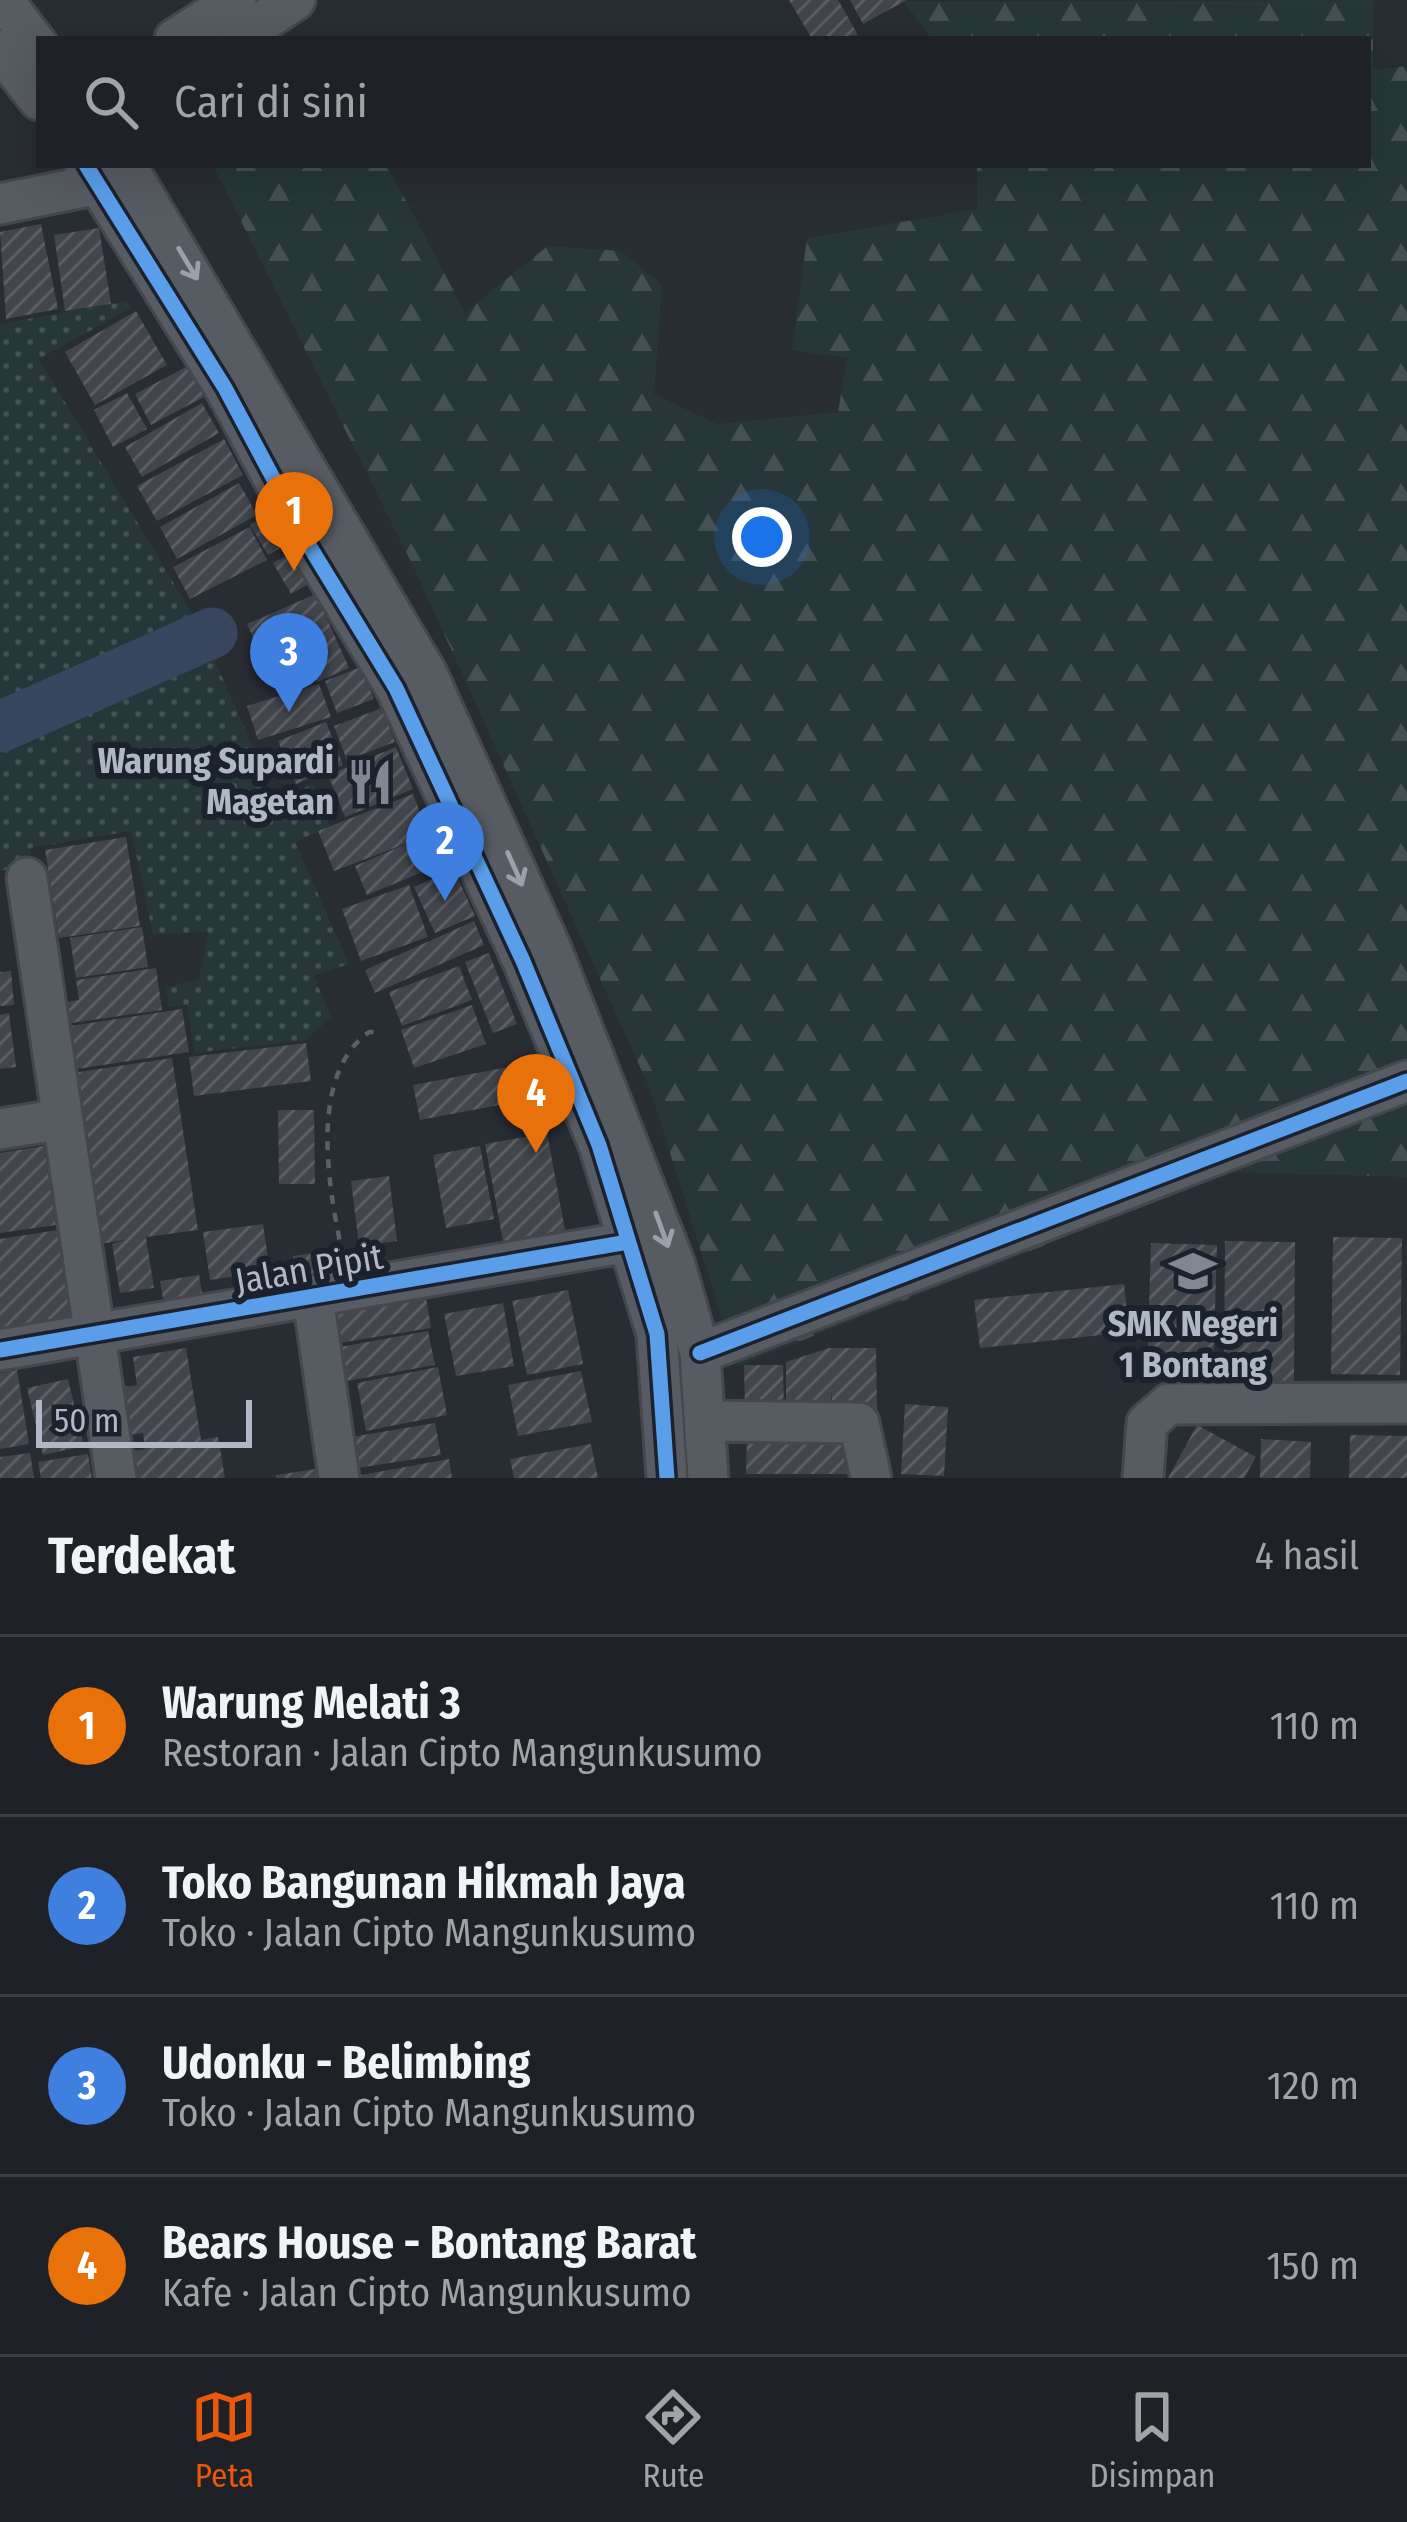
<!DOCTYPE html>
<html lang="id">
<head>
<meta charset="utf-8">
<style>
	:root { --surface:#1e2126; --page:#2b2e32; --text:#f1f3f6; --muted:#a1a3a7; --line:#3c3e43; --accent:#ea580c }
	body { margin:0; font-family:"Fira Sans Condensed",sans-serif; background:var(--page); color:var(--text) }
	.scale { position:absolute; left:36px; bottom:30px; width:216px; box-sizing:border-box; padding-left:12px; border:6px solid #b1b8c5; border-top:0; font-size:33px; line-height:42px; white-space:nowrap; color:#b1b8c5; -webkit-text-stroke:9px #1b222d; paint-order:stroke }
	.you { position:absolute; left:762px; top:537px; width:42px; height:42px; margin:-30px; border:9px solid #fff; border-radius:50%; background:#1a73e8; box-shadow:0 0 0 18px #1a73e833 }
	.badge { display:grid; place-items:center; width:78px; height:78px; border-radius:50%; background:var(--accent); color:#fff; font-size:39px; font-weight:700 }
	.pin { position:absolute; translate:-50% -99px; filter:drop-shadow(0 3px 6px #0008) }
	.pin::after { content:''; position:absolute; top:63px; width:42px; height:36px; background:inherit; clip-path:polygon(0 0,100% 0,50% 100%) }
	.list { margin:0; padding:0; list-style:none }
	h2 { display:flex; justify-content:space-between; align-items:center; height:156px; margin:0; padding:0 48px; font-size:51px }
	h2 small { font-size:39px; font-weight:400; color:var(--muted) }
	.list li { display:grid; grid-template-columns:78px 1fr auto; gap:36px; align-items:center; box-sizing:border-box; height:180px; padding:0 48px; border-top:3px solid var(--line) }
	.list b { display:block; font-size:45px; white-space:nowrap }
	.list p { margin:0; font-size:39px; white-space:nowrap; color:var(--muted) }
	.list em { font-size:39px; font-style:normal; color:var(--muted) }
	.icon { flex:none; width:66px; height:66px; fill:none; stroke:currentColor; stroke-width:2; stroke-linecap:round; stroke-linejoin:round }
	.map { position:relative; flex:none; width:1407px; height:1478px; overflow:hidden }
	.search { position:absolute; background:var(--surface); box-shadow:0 12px 48px #0002; left:36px; right:36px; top:36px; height:132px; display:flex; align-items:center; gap:30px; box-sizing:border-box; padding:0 42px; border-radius:0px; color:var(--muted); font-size:45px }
	.sheet { height:876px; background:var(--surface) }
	nav { display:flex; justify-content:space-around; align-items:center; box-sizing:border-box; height:168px; border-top:3px solid var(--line); background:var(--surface); font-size:33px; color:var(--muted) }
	nav a { display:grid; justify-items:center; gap:6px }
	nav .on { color:var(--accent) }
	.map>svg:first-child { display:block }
</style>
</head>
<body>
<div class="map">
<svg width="1407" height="1478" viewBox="0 0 1407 1478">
	<defs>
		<pattern id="grass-dots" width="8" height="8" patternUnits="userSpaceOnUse" patternTransform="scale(3)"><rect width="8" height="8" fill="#263639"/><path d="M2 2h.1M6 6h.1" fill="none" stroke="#435154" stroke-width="1.8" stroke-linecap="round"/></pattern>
		<pattern id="forest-firs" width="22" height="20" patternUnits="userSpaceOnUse" patternTransform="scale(3)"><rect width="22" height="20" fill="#263639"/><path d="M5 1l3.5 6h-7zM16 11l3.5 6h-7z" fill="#435154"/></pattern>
		<pattern id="building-hatch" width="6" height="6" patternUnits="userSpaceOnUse" patternTransform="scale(3)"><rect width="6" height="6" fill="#42464c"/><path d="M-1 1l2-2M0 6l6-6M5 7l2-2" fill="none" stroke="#5b5f64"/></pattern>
	</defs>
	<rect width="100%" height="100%" fill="#282c33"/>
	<path fill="url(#grass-dots)" d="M128,301L131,308L39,359L200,627L276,799L314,784L330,826L295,842L349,964L314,976L331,1017L306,1040L195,1053L187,1005L169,1007L166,987L199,979L208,932L153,935L131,831L31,848L32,865L0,871V324Z"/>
	<path fill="url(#forest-firs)" d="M1373,0V70L1407,66V1177L1231,1172L737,1366L650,1089L417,574L213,165H387L465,312L548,246L621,251L662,285L654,394L717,424L838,412L847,358L792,350L807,238L977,209V165H1368V39H932L904,2Z"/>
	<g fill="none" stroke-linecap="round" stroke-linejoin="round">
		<path stroke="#37455d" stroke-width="51" d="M0,727L212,633"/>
	</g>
	<path fill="url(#building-hatch)" d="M789,0H838L858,35L812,39Z
		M850,0H907L863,24Z
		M41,224L58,309L6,319L0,232Z
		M99,228L111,304L65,311L54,235Z
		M136,311L167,365L95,405L65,352Z
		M188,366L204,397L151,425L135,394Z
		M127,393L147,429L113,447L94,410Z
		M202,403L219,433L142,477L125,447Z
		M224,439L243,475L157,521L137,486Z
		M239,483L257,515L177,559L160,527Z
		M273,511L292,542L268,555L250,525Z
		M250,527L267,560L190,599L173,567Z
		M298,549L315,580L291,594L273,563Z
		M316,594L349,668L317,682L312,672L279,687L270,667L317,644L266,667L247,624Z
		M361,667L374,699L337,713L325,681Z
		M319,684L331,717L258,740L247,706Z
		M382,708L395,742L347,760L334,726Z
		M326,722L343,765L296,784L278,741Z
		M396,747L413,789L345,817L328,775Z
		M413,794L440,865L367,895L355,866L413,841L334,871L318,831Z
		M126,837L140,926L59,938L45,850Z
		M454,869L475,916L435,933L414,887Z
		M409,885L428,937L361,961L342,909Z
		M474,921L484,945L375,993L365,970Z
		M142,927L148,967L76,978L70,938Z
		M489,953L517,1024L493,1033L465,962Z
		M459,966L472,1000L402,1026L389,992Z
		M156,968L162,1010L64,1024L61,1003L79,1000L76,980Z
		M11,971L14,1005L0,1006V972Z
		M472,1005L486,1044L414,1068L401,1030Z
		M182,1009L189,1052L70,1070L64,1027Z
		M9,1013L16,1067L0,1069V1015Z
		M306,1043L311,1081L194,1096L189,1057Z
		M172,1058L198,1230L146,1237L154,1288L120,1293L112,1244L125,1240L100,1244L73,1073Z
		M536,1062L542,1097L420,1120L413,1085Z
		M278,1110H314L315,1184H279Z
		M547,1133L565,1230L503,1241L485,1144Z
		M44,1146L56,1225L0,1233V1153Z
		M480,1146L494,1219L446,1228L433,1155Z
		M389,1176L397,1241L359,1246L351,1181Z
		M263,1224L270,1271L210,1280L203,1232Z
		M58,1230L71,1318L0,1329V1239Z
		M1333,1237L1402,1238L1400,1375L1331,1374Z
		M1225,1241L1295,1242L1294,1381L1224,1380Z
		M1151,1243L1217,1245L1213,1374L1147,1371Z
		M332,1250L337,1280L297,1285L293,1256Z
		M199,1275L203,1298L164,1305L160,1281Z
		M1124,1284L1129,1332L980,1348L974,1300Z
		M568,1290L583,1364L527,1375L512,1301Z
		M425,1292L431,1328L333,1344L327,1309Z
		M503,1303L514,1366L456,1376L444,1314Z
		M428,1331L435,1365L347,1381L340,1347Z
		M186,1348L201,1440L218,1437L225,1478H135L131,1451L145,1449L143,1433L122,1436L119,1417L127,1415L123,1387L137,1385L133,1357Z
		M829,1348H876L877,1411H832V1390L830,1410L786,1411V1362Z
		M744,1365H783L784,1413H745Z
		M438,1367L447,1415L366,1431L357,1383Z
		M17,1370L29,1444L0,1449V1373Z
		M581,1371L592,1422L518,1436L508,1385Z
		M68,1379L84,1446L43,1455L27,1388Z
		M905,1404L948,1407L944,1476L901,1474Z
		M435,1423L441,1455L358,1468L352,1437Z
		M1197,1425L1256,1457L1244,1478H1168Z
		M747,1433H857L856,1474H746Z
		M1350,1435L1407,1436V1478H1349Z
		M1261,1439L1311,1442L1310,1478H1260Z
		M591,1444L598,1478H514L510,1459Z
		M30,1453L34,1478H0V1457Z
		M88,1454L92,1478H41L38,1462Z
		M449,1459L452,1478H357L356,1476Z
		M316,1469L317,1478H276V1475Z"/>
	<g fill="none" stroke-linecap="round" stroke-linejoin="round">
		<defs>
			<path id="minor" d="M3,0L39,47
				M175,39L236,0
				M237,39L295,0
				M0,50L39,100
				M86,165L225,388L310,547L396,688L523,961L599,1145L657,1334L667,1478
				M126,165L427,674L552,951L675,1265L700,1353L708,1478
				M0,204L99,184
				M27,878L116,1478
				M0,1129L63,1119
				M313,1298L339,1478
				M0,1350L628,1242
				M700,1353L1407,1081
				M707,1421L859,1423L871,1478
				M1143,1478L1147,1423L1169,1404L1407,1403"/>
		</defs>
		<use href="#minor" stroke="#44474c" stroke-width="45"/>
		<path stroke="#5b5f66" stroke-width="4.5" stroke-dasharray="9 9" stroke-linecap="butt" d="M343,1257C330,1194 306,1077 369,1032H382"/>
		<use href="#minor" stroke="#575b62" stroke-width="39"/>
		<defs>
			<path id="cycleway" d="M86,165L225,388L310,547L396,688L523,961L599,1145L657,1334L667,1478
				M0,1350L628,1242
				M700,1353L1407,1081"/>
		</defs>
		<use href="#cycleway" stroke="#1b222d" stroke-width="22"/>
		<use href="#cycleway" stroke="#5a9eea" stroke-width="15"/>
	</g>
	<defs><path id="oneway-shaft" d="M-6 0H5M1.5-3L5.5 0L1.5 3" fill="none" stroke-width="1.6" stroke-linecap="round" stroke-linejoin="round" transform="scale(3)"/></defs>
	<g stroke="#9aa1ac">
		<use href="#oneway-shaft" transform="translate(188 264) rotate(59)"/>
		<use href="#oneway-shaft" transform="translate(515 869) rotate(66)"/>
		<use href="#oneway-shaft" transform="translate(662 1230) rotate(70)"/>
	</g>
	<defs>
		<symbol id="restaurant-bare" viewBox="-9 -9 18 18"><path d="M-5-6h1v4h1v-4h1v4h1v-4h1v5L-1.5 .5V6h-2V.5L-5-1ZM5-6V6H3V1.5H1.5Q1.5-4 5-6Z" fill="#818792" stroke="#1b222d" stroke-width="2.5" paint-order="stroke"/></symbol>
		<symbol id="school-bare" viewBox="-9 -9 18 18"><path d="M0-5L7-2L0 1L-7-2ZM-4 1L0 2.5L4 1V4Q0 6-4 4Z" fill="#818792" stroke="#1b222d" stroke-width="2.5" paint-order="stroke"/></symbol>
	</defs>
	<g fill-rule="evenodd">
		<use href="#restaurant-bare" x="337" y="749" width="66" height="66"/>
		<use href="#school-bare" x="1160" y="1238" width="66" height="66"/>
	</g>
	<g text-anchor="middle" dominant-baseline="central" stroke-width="12" stroke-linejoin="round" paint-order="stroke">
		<g font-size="36" font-weight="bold" fill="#b1b8c5" stroke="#1b222d" text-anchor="end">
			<text x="334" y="761">Warung Supardi<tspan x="334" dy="41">Magetan</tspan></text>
			<text x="1193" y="1324" text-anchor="middle">SMK Negeri<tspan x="1193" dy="41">1 Bontang</tspan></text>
		</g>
		<g font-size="36" fill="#b1b8c5" stroke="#1b222d">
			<text transform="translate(309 1269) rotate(-10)">Jalan Pipit</text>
		</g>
	</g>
</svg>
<div class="scale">50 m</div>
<div class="you"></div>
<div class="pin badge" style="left:294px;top:571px;background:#e8710a">1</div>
<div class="pin badge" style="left:445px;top:901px;background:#3f7fe0">2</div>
<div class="pin badge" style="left:289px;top:712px;background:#3f7fe0">3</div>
<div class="pin badge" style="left:536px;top:1153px;background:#e8710a">4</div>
<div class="search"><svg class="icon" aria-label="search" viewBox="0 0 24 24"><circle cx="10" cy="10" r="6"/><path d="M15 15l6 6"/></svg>Cari di sini</div>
</div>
<section class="sheet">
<h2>Terdekat<small>4 hasil</small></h2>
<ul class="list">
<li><span class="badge" style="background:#e8710a">1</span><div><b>Warung Melati 3</b><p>Restoran · Jalan Cipto Mangunkusumo</p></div><em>110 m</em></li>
<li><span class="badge" style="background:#3f7fe0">2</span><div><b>Toko Bangunan Hikmah Jaya</b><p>Toko · Jalan Cipto Mangunkusumo</p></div><em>110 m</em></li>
<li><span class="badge" style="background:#3f7fe0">3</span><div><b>Udonku - Belimbing</b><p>Toko · Jalan Cipto Mangunkusumo</p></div><em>120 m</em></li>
<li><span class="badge" style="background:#e8710a">4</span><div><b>Bears House - Bontang Barat</b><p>Kafe · Jalan Cipto Mangunkusumo</p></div><em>150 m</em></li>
</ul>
</section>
<nav>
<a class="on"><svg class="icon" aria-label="map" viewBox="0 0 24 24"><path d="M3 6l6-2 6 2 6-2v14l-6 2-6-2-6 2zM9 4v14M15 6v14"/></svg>Peta</a>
<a><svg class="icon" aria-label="directions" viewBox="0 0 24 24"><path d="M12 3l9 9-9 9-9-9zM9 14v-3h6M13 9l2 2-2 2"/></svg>Rute</a>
<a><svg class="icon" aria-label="saved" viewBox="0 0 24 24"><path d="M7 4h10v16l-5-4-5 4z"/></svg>Disimpan</a>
</nav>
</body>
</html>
